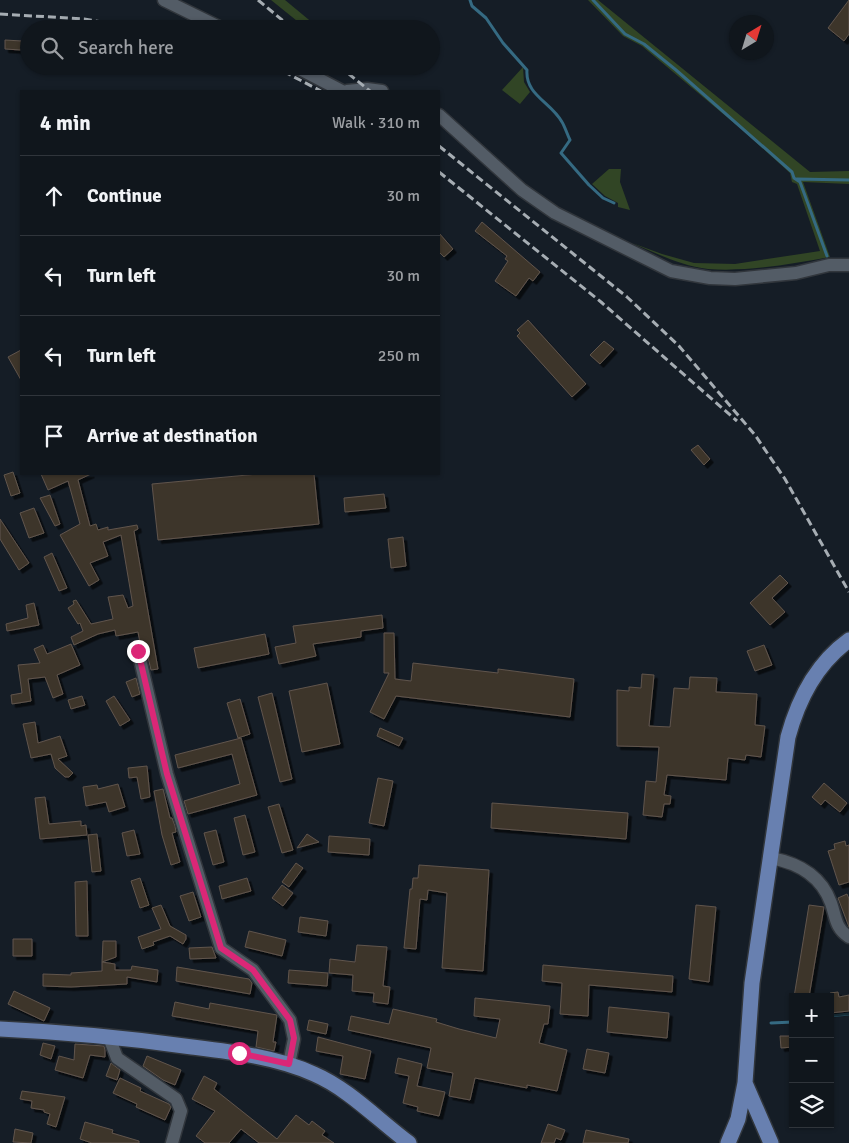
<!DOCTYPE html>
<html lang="en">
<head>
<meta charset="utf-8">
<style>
	:root { --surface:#10161c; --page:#1e2329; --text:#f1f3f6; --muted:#9c9fa3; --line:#30353b }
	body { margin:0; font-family:Signika,sans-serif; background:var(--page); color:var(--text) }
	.controls { position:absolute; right:15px; bottom:15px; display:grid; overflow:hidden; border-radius:0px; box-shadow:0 1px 4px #0004 }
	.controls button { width:45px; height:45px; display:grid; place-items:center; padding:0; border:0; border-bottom:1px solid var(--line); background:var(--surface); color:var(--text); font:25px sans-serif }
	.compass { position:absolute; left:729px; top:15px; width:45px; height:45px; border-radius:50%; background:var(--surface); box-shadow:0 1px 4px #0004; rotate:38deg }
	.stop { position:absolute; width:15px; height:15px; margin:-11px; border:4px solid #db2777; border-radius:50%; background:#fff }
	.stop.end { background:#db2777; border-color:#fff; box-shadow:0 1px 5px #0008 }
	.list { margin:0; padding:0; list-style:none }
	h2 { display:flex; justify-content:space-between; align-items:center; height:65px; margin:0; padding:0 20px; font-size:21px }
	h2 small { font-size:16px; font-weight:400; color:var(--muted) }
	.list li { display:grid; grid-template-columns:32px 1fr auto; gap:15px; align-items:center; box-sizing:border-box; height:80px; padding:0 20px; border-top:1px solid var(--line) }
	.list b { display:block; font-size:19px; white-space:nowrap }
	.list em { font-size:16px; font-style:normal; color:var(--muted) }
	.icon { flex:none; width:28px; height:28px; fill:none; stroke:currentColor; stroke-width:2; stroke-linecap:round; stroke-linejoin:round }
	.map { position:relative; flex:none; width:849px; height:1143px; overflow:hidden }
	.search { position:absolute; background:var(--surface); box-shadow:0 1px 4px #0004; left:20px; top:20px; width:420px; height:55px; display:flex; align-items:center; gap:12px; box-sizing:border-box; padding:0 18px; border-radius:28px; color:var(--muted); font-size:19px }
	.panel { position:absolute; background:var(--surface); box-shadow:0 1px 4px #0004; left:20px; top:90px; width:420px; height:385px; border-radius:0px }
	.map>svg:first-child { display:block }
</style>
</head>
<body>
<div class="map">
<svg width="849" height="1143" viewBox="0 0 849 1143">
	<defs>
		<filter id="shadow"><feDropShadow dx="3.5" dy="3.5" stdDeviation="0" flood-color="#0009"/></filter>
	</defs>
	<rect width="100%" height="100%" fill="#151d26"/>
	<path fill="#314525" d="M271,0H285L320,29H307Z
		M588,0H598L810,172L849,171V184L803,182L830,257C791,264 748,272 708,269C681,266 656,253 632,243L662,254L694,263L735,264L820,251L797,184L792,182L790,173L740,128L642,46L623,36Z
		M523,67L524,82L530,92L520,104L502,90Z
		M609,169H621L620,182L630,210L618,207V203L605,196L592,184Z"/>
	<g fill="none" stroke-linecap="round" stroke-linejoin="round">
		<path stroke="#356a82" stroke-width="3" d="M470,0L472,6L486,18L503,43L527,70C525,95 551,102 562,122C565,127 567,134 570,140L561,153L589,185L603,198L614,203
			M593,0L625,34L644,44L676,70L792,172L794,178L800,182L827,256
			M797,179L849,180
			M830,1016L849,1014
			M771,1023L793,1022"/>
	</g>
	<path fill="#3e342c" stroke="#60554c" filter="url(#shadow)" d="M849,0V34L844,41L828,28Z
		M5,40L22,41L21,50L5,49Z
		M482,222L540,272L533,281L529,278L516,296L495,281L508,261L505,259L507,256L475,231Z
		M439,233L453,249L444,257L439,252Z
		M528,320L586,384L572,397L517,336L520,333L517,330Z
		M604,341L614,349L600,364L590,355Z
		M21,350V380L8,357Z
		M698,445L710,459L704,465L691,450Z
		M13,472L20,493L11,496L4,475Z
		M41,474H91L78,480L90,526L96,524L98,530L108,527V530L137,525L138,529L134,531L158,669L151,670L146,649L140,643L138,632L116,636L115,630L98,634L74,645L71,637L83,631L80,623L78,624L68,608L74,604L73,601L76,600L91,624L113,619L108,597L123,595L128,608L133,606L121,535L103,542L108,556L90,563L99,580L89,586L60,535L80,524L68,481L48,490Z
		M258,474H314L319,524L158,540L152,484Z
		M384,494L386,508L345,512L344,498Z
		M50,495L60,524L55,526L40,498Z
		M34,508L44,533L29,538L20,513Z
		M0,519L29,563L19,570L0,539Z
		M403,537L406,566L391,568L388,539Z
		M52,553L67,588L59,591L44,557Z
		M780,575L788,583L772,598L785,612L770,625L750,603Z
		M34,603L39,625L7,631L6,624L28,618L26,605Z
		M382,615L383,628L361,631V637L313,644L316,656L279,664L275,647L296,643L293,626Z
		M384,633H394L395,679L411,681L413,663L498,673V669L574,679L570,717L396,696L384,719L370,712L389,673H384Z
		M265,634L269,654L198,668L194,648Z
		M71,644L80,665L57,675L63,694L53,698L45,677L28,679L31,701L12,704L11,695L22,693L18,665L40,663L34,649L43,645L47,654Z
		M764,645L772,665L755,671L747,651Z
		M642,674L654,675L649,726L670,727L674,688L689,689L690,677L717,678L716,692L757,694L755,725L765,726L761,757L746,755L745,760L728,758L726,780L667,775L664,795L671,796L670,804H664L662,817L643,815L646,781L656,782L659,747L617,746V690L629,691V687L641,688Z
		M136,678L140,694L132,697L126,682Z
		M327,683L340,744L302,752L289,691Z
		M272,693L292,779L280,782L258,697Z
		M82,696L85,705L71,709L68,700Z
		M114,696L130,720L120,726L106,701Z
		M240,699L250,734L238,738L227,703Z
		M35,722L38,743L60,736L67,756L58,759L73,773L69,777H65L55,768L51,754L31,758L23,724Z
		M380,728L403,738L399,746L377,736Z
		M241,738L257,795L188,814L184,801L240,784L232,754L178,768L175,755Z
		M147,766L150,797L141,799L137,777L129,778L128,768Z
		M378,778L393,781L384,826L369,823Z
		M824,783L847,803L840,812L825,800L821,805L812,797Z
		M118,784L125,807L109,812L106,802L86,806L83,787L97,785L98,789Z
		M163,789L170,818H172L175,826L176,832L172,833L180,862L171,865L162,835L154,791Z
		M45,797L49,824L81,821V826L86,825L87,835L40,839L35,798Z
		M492,803L628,813L626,839L491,828Z
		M279,804L293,850L282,853L268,807Z
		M245,815L255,852L243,855L234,818Z
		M134,830L140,854L127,856L122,833Z
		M216,830L224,862L213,865L204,833Z
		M97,834L101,871L92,872L88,835Z
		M307,834L319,842L297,848Z
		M329,836L370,839L369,855L328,852Z
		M845,841L846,846L849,845V882L839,885L828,851L835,849L834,844Z
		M296,863L303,868L289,887L282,882Z
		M419,865L489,870L483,971L442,968L447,893L428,890L427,900L420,899L416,949L404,948L410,889H412L413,878H418Z
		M140,878L149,905L140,908L131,881Z
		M247,878L251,891L222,899L219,886Z
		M87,881L88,936H76L75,882Z
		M282,885L293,893L283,906L272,898Z
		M193,892L201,917L189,921L180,896Z
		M847,894L849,899V927L838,898Z
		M161,905L170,926L186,935V939L183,944L170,936L153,942L154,945L142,949L138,937L161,929L152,908Z
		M696,905L716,907L709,982L689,979Z
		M809,905L824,907L809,997H794Z
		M300,917L328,921L326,936L298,932Z
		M249,931L286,940L282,956L245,947Z
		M13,939H32V956H13Z
		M103,941H116V957L102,962Z
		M357,945L387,947L383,986L390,987L388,1004L373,1002L374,993L352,991L353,975L329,973L330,959L355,962Z
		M212,947L216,958L190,959L189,948Z
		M102,962L115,964V970H131L132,966L158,970L157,982L127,977V984L71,987L43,986V974L71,975V973L102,971Z
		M543,965L673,976L672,992L589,985L588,1016L560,1014L562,983L542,981Z
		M177,967L249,979L252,983L250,994L176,981Z
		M289,970L328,973L327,986L288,983Z
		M14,991L50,1008L44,1021L8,1004Z
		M838,992L839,997L849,995V1011L830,1013V993Z
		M475,998L550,1006L548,1024H544L539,1043L567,1050L557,1091L527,1085V1088L475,1078L470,1100L449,1096L453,1073L427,1068L431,1048L348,1030L351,1016L389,1024L393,1009L437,1019L436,1022L459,1029L496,1038L500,1019L474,1016Z
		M175,1002L209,1009L210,1003L277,1015L273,1042H276L274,1051L256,1047L258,1031L172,1016Z
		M609,1007L669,1013L667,1038L607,1032Z
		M309,1020L328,1024L326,1034L307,1030Z
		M780,1036H793V1047L781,1048Z
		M318,1037L371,1051L365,1079L340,1074L343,1056L316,1051Z
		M43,1043L55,1046L51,1059L40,1055Z
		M75,1044L104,1046L105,1050V1057L90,1055L83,1078L55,1070L59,1056L74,1060Z
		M587,1049L609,1053L605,1073L583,1069Z
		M147,1056L181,1070L175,1085L163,1080L143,1066Z
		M398,1058L422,1064L417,1086L445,1092L439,1116L417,1111L418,1107L403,1103L409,1076L395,1073Z
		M111,1063L120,1070L117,1080L106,1076Z
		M204,1076L217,1083L214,1089L277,1139L296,1115L309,1125L312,1121L325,1131L322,1135L334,1143H259L241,1129L229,1143H205L196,1136L215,1111L192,1099Z
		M120,1078L141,1088L140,1091L169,1104L171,1107L165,1120L136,1107L137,1104L113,1093Z
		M22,1091L65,1097L56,1127L47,1124L50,1114L44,1112V1110L31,1108L32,1101L20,1099Z
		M85,1122L113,1130L112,1133L139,1141V1143H92L80,1139Z
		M548,1124L565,1130L561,1140L556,1138L554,1143H541Z
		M15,1129L33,1133L31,1143L13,1142Z
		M586,1130L629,1139L628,1143H583Z"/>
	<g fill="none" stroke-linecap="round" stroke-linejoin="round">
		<defs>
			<path id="minor" d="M164,0L223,29
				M294,66L342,91
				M347,91L367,89L382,91
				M439,115L522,190L555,213L671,271L710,278L735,279L796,273L829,265H849
				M138,651L167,774L221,948L253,970L290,1020L294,1039L289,1064
				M771,858C798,863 821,875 831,903C836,917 835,928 849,937
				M109,1037L117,1058L176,1099L181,1111L172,1143"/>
			<path id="major" d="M0,1029C64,1032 129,1038 192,1047C233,1052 276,1057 314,1074C349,1089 378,1120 409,1143
				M745,1083L771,1143
				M728,1143L738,1119L745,1083L752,983L788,737C798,700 817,663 849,640"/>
		</defs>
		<use href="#minor" stroke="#31363c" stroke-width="15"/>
		<use href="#major" stroke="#31363c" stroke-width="18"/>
		<use href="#minor" stroke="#535c66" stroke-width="12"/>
		<use href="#major" stroke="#6880b0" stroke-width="15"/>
		<path stroke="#a6adb3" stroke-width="3" stroke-dasharray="8 4" stroke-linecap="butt" d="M258,0L293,29
			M0,14L84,19L147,29
			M273,66L321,91
			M339,66L370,91
			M439,146L627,297L679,346L755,435L785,479L849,592
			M439,172L601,302L737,421"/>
	</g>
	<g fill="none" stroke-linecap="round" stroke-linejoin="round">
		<path stroke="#db2777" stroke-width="6" d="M138,651L167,774L221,948L253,970L290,1020L294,1038L289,1064L239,1053"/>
	</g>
</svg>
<div class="controls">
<button>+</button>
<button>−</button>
<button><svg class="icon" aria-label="layers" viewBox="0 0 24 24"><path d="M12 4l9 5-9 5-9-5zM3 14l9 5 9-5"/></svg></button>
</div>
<svg class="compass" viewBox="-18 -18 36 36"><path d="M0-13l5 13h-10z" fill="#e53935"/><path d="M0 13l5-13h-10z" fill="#9c9fa3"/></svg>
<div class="stop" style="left:239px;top:1053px"></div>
<div class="stop end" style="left:138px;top:651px"></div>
<div class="search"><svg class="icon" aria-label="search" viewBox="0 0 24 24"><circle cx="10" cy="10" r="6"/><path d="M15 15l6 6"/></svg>Search here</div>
<section class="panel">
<h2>4 min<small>Walk · 310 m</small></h2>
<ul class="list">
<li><svg class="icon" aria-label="ahead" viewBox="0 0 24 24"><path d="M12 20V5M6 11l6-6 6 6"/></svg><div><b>Continue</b></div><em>30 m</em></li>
<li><svg class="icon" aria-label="left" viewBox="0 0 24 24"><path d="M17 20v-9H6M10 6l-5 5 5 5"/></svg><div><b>Turn left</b></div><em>30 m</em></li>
<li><svg class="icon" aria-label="left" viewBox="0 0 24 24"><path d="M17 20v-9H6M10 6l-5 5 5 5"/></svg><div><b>Turn left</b></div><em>250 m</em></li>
<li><svg class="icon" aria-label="arrive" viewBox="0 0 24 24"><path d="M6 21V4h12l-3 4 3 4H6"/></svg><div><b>Arrive at destination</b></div></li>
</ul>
</section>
</div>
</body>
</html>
